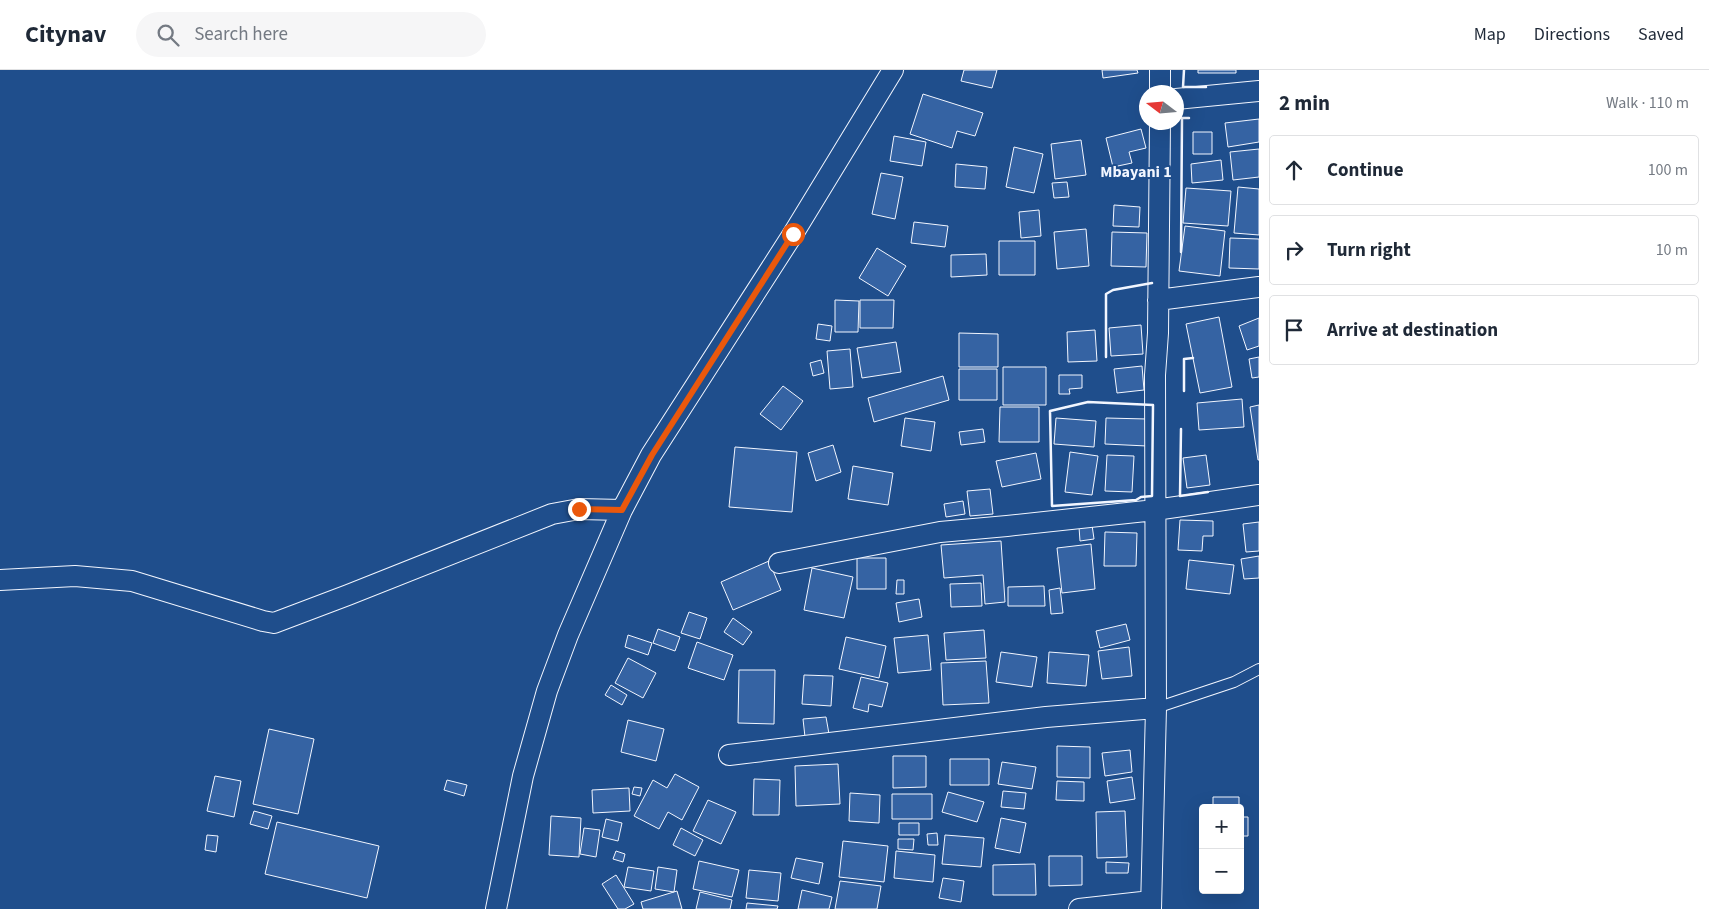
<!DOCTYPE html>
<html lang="en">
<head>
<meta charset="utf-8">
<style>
	:root { --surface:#fff; --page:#f6f6f7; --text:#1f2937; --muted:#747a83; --line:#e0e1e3 }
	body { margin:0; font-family:"Source Sans 3",sans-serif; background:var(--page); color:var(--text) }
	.controls { position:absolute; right:15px; bottom:15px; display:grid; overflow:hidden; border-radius:5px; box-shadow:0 5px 20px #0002 }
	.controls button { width:45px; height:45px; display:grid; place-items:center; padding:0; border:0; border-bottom:1px solid var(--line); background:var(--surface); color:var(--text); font:25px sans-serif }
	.compass { position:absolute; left:1139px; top:15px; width:45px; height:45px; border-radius:50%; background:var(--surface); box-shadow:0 5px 20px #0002; rotate:286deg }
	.stop { position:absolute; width:15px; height:15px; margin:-11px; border:4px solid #ea580c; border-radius:50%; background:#fff }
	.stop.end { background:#ea580c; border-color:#fff; box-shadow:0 1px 5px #0008 }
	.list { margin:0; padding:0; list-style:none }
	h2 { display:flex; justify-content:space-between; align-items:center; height:65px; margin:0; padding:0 20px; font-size:21px }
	h2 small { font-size:16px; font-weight:400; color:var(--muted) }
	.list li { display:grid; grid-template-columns:32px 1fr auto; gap:15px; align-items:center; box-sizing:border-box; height:70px; margin:0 10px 10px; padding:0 10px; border:1px solid var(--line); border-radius:5px }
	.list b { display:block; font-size:19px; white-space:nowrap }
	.list em { font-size:16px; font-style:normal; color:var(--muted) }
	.icon { flex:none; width:28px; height:28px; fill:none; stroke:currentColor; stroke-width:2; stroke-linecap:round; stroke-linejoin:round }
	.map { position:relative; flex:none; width:1259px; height:839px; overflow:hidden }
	header { display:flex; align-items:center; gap:30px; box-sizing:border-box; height:70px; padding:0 25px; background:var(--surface); border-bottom:1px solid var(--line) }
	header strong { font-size:24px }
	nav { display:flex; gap:28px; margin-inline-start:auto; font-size:18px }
	.search { width:350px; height:45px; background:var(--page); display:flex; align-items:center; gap:12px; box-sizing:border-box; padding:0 18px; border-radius:28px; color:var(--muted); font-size:19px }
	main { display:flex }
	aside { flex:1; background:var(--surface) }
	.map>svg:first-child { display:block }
</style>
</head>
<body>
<header>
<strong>Citynav</strong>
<div class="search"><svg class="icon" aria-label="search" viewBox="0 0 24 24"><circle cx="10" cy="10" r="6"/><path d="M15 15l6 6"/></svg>Search here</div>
<nav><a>Map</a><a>Directions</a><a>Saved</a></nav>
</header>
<main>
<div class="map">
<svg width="1259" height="839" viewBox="0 0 1259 839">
	<rect width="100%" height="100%" fill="#1f4e8c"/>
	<path fill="#3563a3" stroke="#f2f6ff" d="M964,0H997L992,18L961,11Z
		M1102,0H1137L1138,3L1103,8Z
		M1198,0H1236V3H1198Z
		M923,24L983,43L975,66L957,61L952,78L910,64Z
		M1259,49V72L1228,77L1225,53Z
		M1141,59L1146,78L1129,82L1132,93L1113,97L1106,68Z
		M1193,62H1212V84H1193Z
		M894,66L926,72L922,96L890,91Z
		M1081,70L1086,105L1055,109L1051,74Z
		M1014,77L1043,84L1034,123L1006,117Z
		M1259,79V107L1233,110L1230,82Z
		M1221,90L1223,110L1192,113L1191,94Z
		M956,94L987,97L985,119L955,117Z
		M881,103L903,107L895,149L872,144Z
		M1067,112L1069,127L1054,128L1052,113Z
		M1238,117L1259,119V165L1234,163Z
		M1186,118L1231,121L1228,156L1183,153Z
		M1114,135L1140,137L1139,157L1113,156Z
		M1039,140L1041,166L1021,168L1019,142Z
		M914,152L948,156L945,177L911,173Z
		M1185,156L1225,161L1220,206L1179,201Z
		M1086,159L1089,196L1057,199L1054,162Z
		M1112,162L1147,163L1146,197L1111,196Z
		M1230,168L1259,169V199L1229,198Z
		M999,171H1035V205H999Z
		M877,178L906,196L888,226L859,208Z
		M986,184L987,205L951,207V185Z
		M835,230L859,231L858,262H835Z
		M860,230H894L893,258H860Z
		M1219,247L1232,317L1200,323L1186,254Z
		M1259,248V276L1247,280L1239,256Z
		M818,254L832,256L830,271L816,269Z
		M1141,255L1143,284L1111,286L1109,258Z
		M1095,260L1097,291L1068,292L1067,262Z
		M959,263L998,264V297H959Z
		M896,272L901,302L862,308L857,278Z
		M850,279L853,317L830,319L827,281Z
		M1259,287V307L1252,308L1249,289Z
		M821,290L824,303L813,306L810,293Z
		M1142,296L1144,320L1117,323L1114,299Z
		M1003,297H1046V335H1003Z
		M959,299H997V330H959Z
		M1059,305H1082V318L1069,319L1070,324H1059Z
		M943,306L949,330L874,352L868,328Z
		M783,316L803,331L781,360L760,344Z
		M1242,329L1244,357L1199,360L1197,333Z
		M1259,335V390H1258L1250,337Z
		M1000,337H1039V372H999Z
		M905,348L935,352L931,381L901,376Z
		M1056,348L1096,351L1094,377L1054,374Z
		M1106,348L1147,349V376L1105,374Z
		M983,359L985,372L961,375L959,362Z
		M833,375L841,402L816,411L808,383Z
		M735,377L797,382L792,442L729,437Z
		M1070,382L1098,386L1092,425L1065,422Z
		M1036,383L1041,409L1002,417L996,391Z
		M1107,385L1134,386L1132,422L1105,421Z
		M1206,385L1210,415L1187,418L1183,388Z
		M853,396L893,403L888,435L848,429Z
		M990,419L993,444L970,446L967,421Z
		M963,431L965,444L946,447L944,434Z
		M1180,450L1213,451V466H1203L1202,481L1178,480Z
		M1259,452V481L1246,482L1243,454Z
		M1092,455L1094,469L1080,471L1079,457Z
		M1105,462L1137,463L1136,496H1104Z
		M1001,471L1005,532L985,534L983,505L944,508L941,475Z
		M1091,474L1095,519L1062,523L1057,478Z
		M1259,486V508L1244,509L1241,489Z
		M857,488H886V519H857Z
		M1189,490L1234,495L1230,524L1186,519Z
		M769,491L781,520L733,540L721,512Z
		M812,498L853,507L844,548L804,540Z
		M897,510H904V524H896Z
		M981,513L982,536L951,537L950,514Z
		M1044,516L1045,536H1008V517Z
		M1060,518L1063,543L1051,544L1049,520Z
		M919,529L922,547L899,552L896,533Z
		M689,542L707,548L700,569L681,563Z
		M733,548L752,562L743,575L724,562Z
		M1126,554L1130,570L1100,578L1096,561Z
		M658,559L680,567L675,581L653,573Z
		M984,560L986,588L946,590L944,563Z
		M628,565L652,573L648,585L625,577Z
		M928,565L931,600L898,603L894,568Z
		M846,567L886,576L879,608L839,599Z
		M697,572L733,585L724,610L688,598Z
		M1129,577L1132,606L1102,609L1098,581Z
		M1001,582L1037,587L1032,617L996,612Z
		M1049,582L1089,585L1086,616L1047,613Z
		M628,588L656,603L643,628L615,613Z
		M986,591L989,633L943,635L941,593Z
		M739,600H775L774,654L738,653Z
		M804,605L833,606L831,636L802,634Z
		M861,607L888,613L882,637L869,634L868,642L853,638Z
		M611,615L627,625L622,635L605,625Z
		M826,647L829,664L805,667L803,649Z
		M628,650L664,659L656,691L621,682Z
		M269,659L314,669L298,744L253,734Z
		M1057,676L1090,677V708L1057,707Z
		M1130,680L1132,702L1105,706L1102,683Z
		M893,686H926V717L893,718Z
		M950,689H989V715H950Z
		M1002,692L1036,697L1032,719L998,714Z
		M838,694L840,734L796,736L795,696Z
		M675,704L699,717L682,750L668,742L659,759L634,746L653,710L667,718Z
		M215,706L241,711L234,747L207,741Z
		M1132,707L1135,729L1110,733L1107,711Z
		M754,709L780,710L779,745H753Z
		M447,710L467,715L464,726L444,720Z
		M1057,711L1084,712V731L1056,730Z
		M634,717L642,718L640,726L632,724Z
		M629,718L630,741L593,743L592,720Z
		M1003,721L1026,723L1024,739L1001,737Z
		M948,722L984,732L977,752L942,742Z
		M850,723L880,725L879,753L849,751Z
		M892,724H932V749H892Z
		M1213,727H1239V738H1213Z
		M708,730L736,742L721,774L693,761Z
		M254,741L272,746L268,759L250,754Z
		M1125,741L1127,787L1097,788L1096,742Z
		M551,746L581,748L579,787L549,785Z
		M1240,747H1248V766H1240Z
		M1001,748L1026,753L1020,783L995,778Z
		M606,749L622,753L618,771L602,767Z
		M277,752L379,776L367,828L265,804Z
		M899,753H919V765H899Z
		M584,758L600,760L596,787L580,784Z
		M681,758L703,770L695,786L673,775Z
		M937,763L938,775H928L927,764Z
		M207,765L218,766L216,782L205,780Z
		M945,765L984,768L981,797L942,794Z
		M898,769H914L913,780L898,779Z
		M843,771L888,776L884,812L839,807Z
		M616,781L625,784L623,792L613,789Z
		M896,781L935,785L933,812L894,808Z
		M1049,786H1082V815L1049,816Z
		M796,788L823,793L819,814L791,808Z
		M699,791L739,800L732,827L693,819Z
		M1106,792L1129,793L1128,803H1106Z
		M1035,794L1036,825H993V795Z
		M628,797L654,801L651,821L624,817Z
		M658,797L677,800L674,822L655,819Z
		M749,800L781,803L778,831L746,828Z
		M616,805L634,834L625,839H618L602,814Z
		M943,808L964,811L961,832L939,828Z
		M840,811L881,816L877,839H835Z
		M802,820L832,827L829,839H798Z
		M677,821L682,839H643L641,832Z
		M700,822L732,830L730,839H696Z
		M747,833L778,836L777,839H746Z"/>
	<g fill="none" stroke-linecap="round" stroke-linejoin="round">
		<defs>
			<path id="lane" d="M1156,638L1234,612L1259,599"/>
			<path id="street" d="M1160,0V22
				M1176,29L1259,21
				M1158,230L1259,217
				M779,493L940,462L1007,456L1155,440L1259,425
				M0,510L75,506L132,511L263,551L274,553L348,525L552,444L579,439L622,440
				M729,685L1046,647L1156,638
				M496,839L523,706L547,621L568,565L622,440L651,385L793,164L893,0
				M1079,839L1151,831
				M1151,839L1156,638L1155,305L1158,263L1160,52"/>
		</defs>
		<use href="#lane" stroke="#f2f6ff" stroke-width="12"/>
		<use href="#street" stroke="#f2f6ff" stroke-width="22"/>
		<use href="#lane" stroke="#1f4e8c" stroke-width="10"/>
		<use href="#street" stroke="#1f4e8c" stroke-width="20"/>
		<path stroke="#f2f6ff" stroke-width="2.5" d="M1184,0L1183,17H1206
			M1181,182L1182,48H1189
			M1106,287V224L1113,220L1152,213
			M1184,321V289L1193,288
			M1088,332L1153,335L1152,426L1141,427L1136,430L1052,436L1050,341Z
			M1181,359L1180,426L1208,422"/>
	</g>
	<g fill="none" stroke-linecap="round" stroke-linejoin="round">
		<path stroke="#ea580c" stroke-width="6" d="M579,439L622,440L652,385L793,164"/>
	</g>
	<g text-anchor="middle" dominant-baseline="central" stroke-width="4" stroke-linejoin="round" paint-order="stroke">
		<g font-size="16" font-weight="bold" fill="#f2f6ff" stroke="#1f4e8c">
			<text x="1136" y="102">Mbayani 1</text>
		</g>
	</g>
</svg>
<div class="controls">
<button>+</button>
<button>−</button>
</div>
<svg class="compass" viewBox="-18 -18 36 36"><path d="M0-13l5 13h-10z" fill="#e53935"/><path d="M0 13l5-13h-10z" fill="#747a83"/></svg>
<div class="stop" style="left:793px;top:164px"></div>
<div class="stop end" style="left:579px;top:439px"></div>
</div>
<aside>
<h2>2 min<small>Walk · 110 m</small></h2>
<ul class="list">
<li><svg class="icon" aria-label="ahead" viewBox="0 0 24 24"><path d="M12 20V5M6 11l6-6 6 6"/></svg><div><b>Continue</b></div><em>100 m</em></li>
<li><svg class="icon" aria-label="right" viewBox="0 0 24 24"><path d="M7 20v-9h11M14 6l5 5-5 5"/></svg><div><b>Turn right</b></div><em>10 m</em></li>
<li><svg class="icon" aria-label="arrive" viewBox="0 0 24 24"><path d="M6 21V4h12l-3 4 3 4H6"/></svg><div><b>Arrive at destination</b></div></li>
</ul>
</aside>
</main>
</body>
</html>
